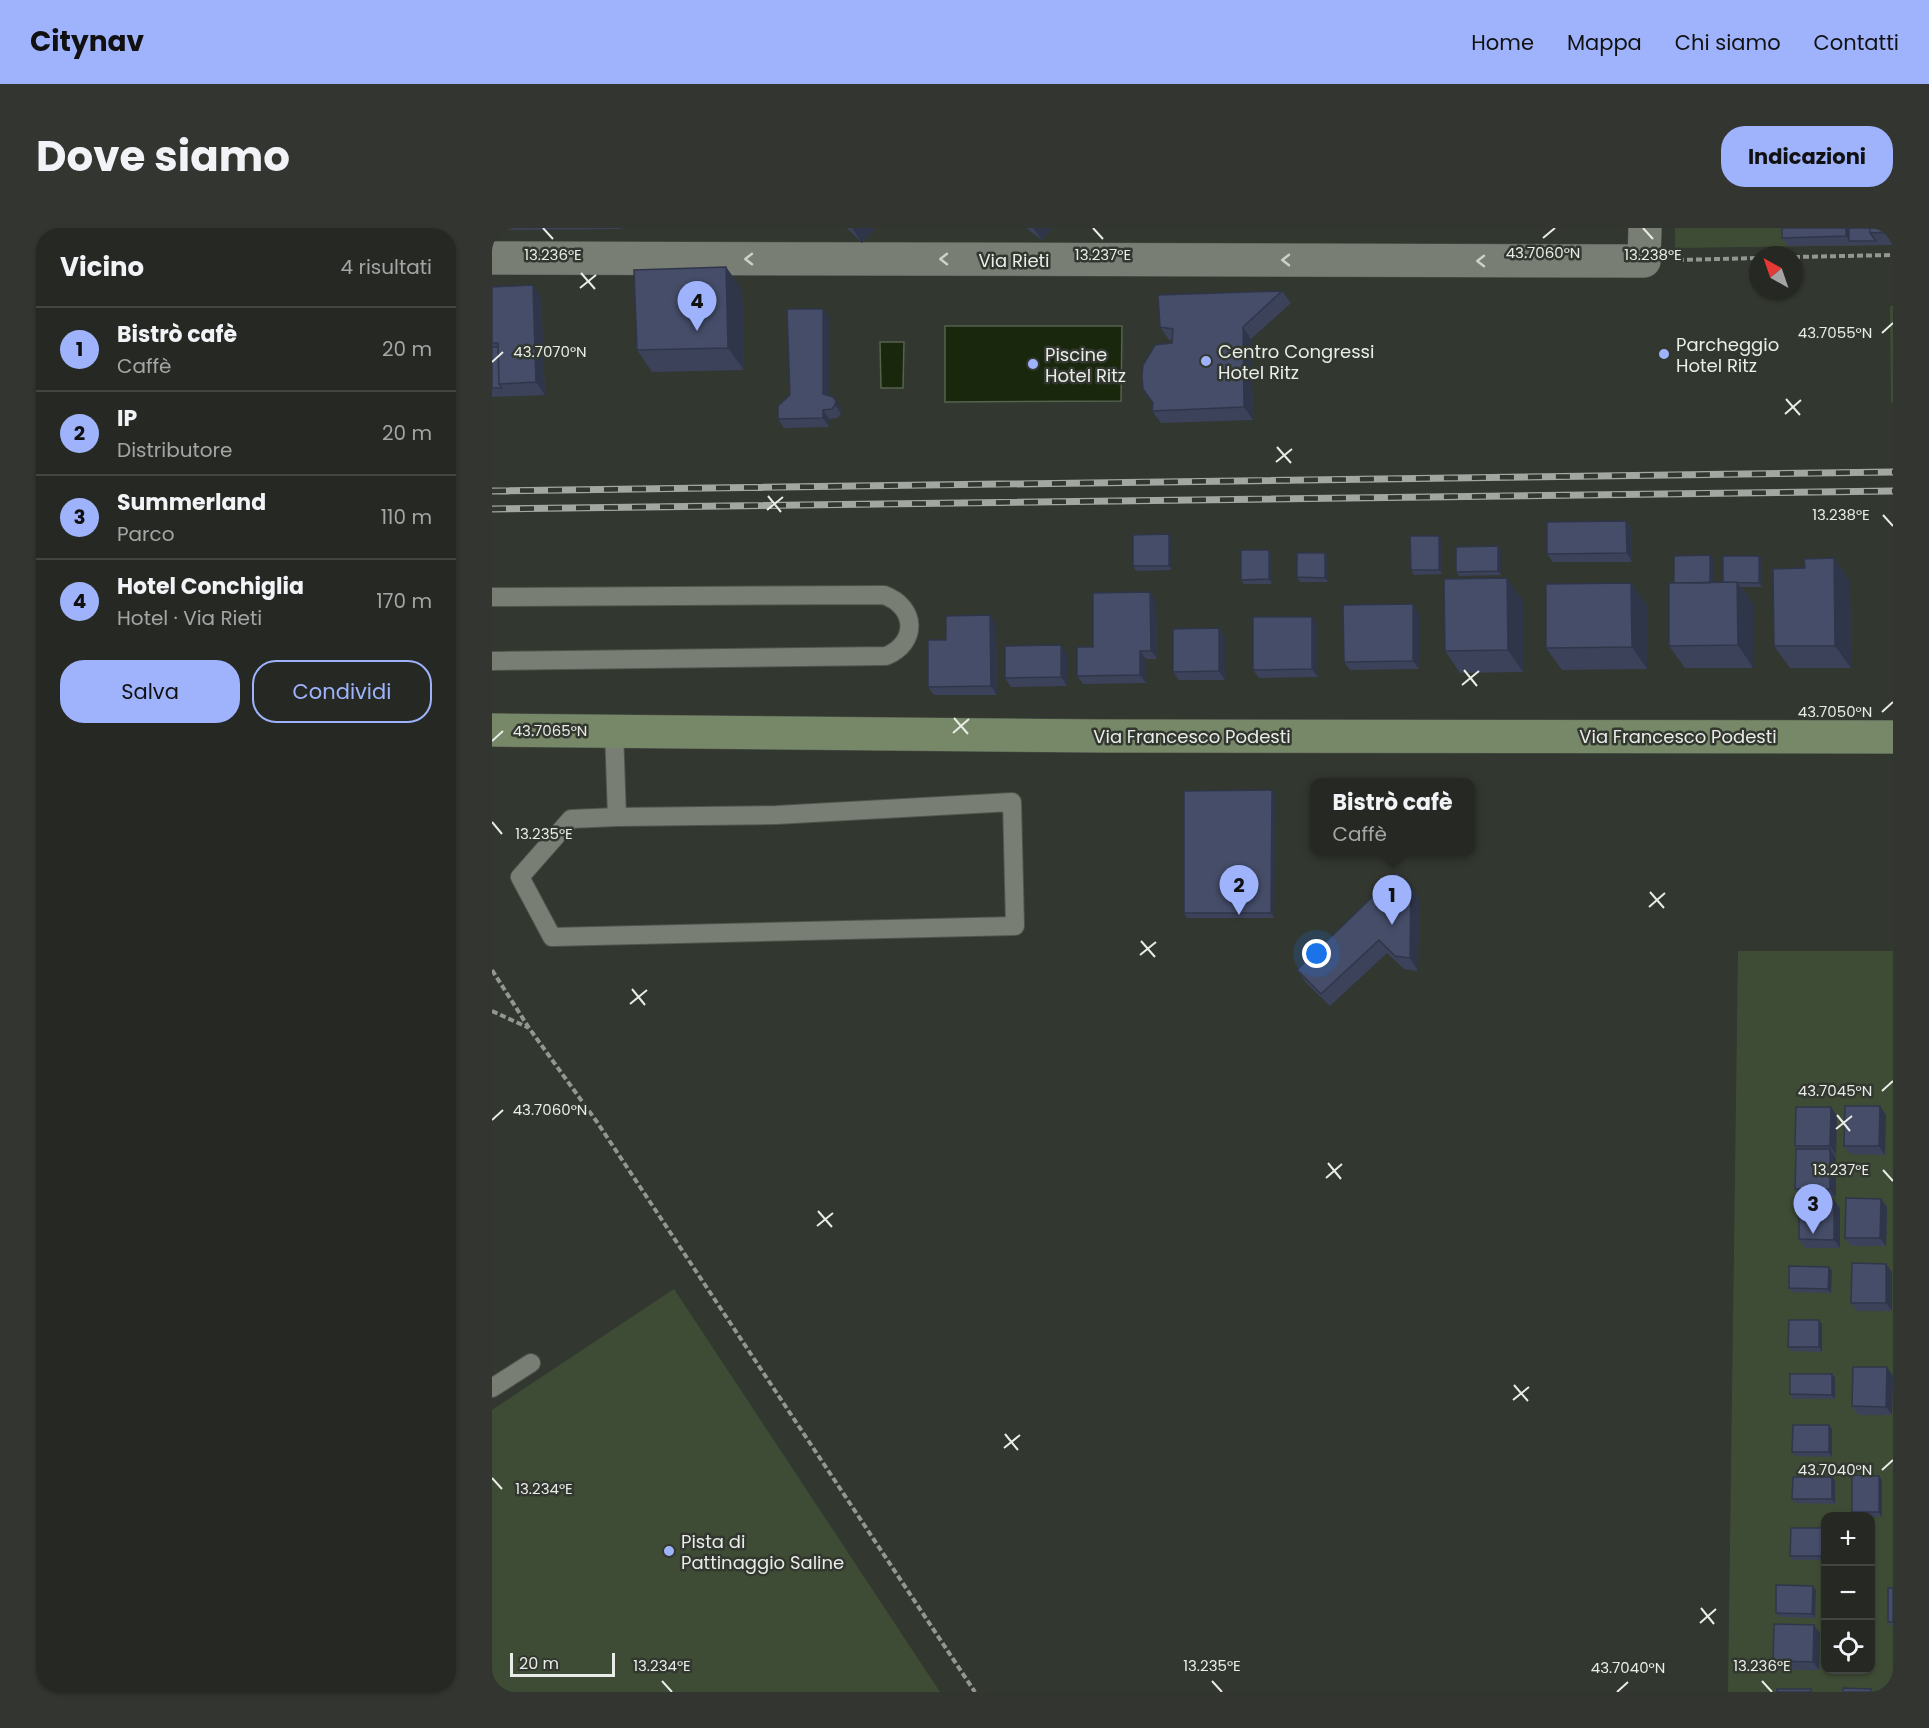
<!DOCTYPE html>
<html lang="it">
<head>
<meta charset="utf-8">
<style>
	:root { --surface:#262923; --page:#323530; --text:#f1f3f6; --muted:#a4a6a6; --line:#424541; --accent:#9fb3fd }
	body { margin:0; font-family:Poppins,sans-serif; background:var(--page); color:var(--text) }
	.controls { position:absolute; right:18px; bottom:18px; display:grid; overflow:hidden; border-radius:12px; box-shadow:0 2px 4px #0004 }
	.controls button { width:54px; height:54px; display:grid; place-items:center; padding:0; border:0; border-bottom:2px solid var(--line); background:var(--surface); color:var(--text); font:30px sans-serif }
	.compass { position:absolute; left:1257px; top:18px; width:54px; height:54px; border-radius:50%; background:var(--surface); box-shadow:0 2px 4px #0004; rotate:320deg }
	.scale { position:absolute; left:18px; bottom:15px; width:105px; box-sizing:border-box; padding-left:6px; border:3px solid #e9ece7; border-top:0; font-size:16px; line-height:21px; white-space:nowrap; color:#e9ece7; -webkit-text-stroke:4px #32372f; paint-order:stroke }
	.you { position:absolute; left:825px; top:726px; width:21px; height:21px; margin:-15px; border:4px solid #fff; border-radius:50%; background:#1a73e8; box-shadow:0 0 0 9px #1a73e833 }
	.badge { display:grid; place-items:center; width:39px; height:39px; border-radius:50%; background:var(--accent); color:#111; font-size:20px; font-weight:700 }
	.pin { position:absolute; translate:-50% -50px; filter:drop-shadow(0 2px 3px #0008) }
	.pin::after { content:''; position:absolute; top:32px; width:21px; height:18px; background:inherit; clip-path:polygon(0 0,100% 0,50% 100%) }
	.popup { position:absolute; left:818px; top:550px; width:165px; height:78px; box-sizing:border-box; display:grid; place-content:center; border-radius:12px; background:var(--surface); filter:drop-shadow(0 2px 4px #0005); font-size:20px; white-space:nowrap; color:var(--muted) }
	.popup b { font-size:22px; color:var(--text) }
	.popup::after { content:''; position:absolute; left:50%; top:100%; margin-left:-12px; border:12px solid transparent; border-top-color:var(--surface) }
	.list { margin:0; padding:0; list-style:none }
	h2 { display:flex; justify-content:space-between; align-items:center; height:78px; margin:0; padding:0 24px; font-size:26px }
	h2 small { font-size:20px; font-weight:400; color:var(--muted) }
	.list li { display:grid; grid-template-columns:39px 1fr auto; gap:18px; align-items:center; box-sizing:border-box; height:84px; padding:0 24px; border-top:2px solid var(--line) }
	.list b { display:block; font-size:22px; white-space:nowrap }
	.list p { margin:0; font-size:20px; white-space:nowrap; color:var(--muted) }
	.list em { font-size:20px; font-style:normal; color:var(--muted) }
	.actions { display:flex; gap:12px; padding:18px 24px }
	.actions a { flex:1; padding:14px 0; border:2px solid var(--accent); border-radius:24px; text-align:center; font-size:21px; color:var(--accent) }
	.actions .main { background:var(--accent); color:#111 }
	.icon { flex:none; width:33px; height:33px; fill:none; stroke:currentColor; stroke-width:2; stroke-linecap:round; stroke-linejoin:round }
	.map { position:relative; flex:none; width:1401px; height:1464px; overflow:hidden; border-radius:24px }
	header { display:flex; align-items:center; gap:36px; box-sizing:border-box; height:84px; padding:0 30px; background:var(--accent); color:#111 }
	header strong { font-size:28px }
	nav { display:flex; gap:33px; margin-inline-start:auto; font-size:21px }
	.intro { display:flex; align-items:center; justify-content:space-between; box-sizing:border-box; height:144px; padding:0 36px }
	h1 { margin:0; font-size:42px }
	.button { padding:15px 27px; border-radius:24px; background:var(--accent); color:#111; font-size:21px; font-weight:700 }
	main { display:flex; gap:36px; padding:0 36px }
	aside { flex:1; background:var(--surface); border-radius:24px; box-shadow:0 2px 4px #0004 }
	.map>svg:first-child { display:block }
</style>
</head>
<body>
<header>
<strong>Citynav</strong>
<nav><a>Home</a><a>Mappa</a><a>Chi siamo</a><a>Contatti</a></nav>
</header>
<div class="intro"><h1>Dove siamo</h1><a class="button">Indicazioni</a></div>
<main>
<aside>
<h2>Vicino<small>4 risultati</small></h2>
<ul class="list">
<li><span class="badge">1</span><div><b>Bistrò cafè</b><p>Caffè</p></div><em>20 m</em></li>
<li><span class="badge">2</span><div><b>IP</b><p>Distributore</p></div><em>20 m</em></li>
<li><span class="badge">3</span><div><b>Summerland</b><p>Parco</p></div><em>110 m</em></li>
<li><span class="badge">4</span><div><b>Hotel Conchiglia</b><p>Hotel · Via Rieti</p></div><em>170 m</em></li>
</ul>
<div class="actions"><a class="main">Salva</a><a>Condividi</a></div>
</aside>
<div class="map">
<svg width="1401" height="1464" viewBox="0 0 1401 1464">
	<rect width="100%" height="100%" fill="#32372f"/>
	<path fill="#3f4c35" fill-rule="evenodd" d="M1183,0H1401V17L1183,20Z
		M1398,78H1401V175H1399Z
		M1246,723H1401V1464H1236ZM1334,1288H1378V1442H1334Z
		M182,1061L448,1464H0V1182Z"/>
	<path fill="#19270d" stroke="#57624e" stroke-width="1.5" d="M453,98H630L629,173L453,174Z
		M388,114H412L411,160H389Z"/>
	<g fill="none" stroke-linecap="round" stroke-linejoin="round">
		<defs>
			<path id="service" d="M0,369L392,367C425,379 426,415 394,428L0,433
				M122,503L125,589L284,587L520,574L523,698L60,709L28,649L79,591L125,589
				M0,1160L39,1135"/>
			<path id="minor" d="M0,30L1152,33L1153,0"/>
			<path id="secondary" d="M0,502L613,508L1401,509"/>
		</defs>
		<use href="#service" stroke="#50544d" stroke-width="20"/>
		<use href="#minor" stroke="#50544d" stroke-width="34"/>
		<use href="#secondary" stroke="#50544d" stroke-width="34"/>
		<path stroke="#939791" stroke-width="4" stroke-dasharray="6 3" stroke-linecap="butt" d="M1302,29L1401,27
			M1186,32L1266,30
			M0,742L37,800L105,894L483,1464
			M0,783L37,800"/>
		<use href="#service" stroke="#797e75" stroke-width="18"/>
		<use href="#minor" stroke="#797e75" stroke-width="33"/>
		<use href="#secondary" stroke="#768868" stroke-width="33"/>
		<defs>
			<path id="rail" d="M0,263L1401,244
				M0,281L1401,263"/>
		</defs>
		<use href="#rail" stroke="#a3a7a1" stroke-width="7"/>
		<use href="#rail" stroke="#32372f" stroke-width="4.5" stroke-dasharray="14" stroke-linecap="butt"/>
	</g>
	<path fill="#3b425a" d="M0,0H129V1L0,2Z
		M355,0H383L370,15Z
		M534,0H560L550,12Z
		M1401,0V17L1296,18L1290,10Z
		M234,39L250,62L252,142L160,144L145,122Z
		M41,57L49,70L53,167L0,169V59Z
		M790,63L799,75L759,111L761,192L669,195L660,183L680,112H677L668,99Z
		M337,89V168L350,182L349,186L345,190L337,191V199L292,200L286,191Z
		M1134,293L1140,301V334H1061L1055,326Z
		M947,308L950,312V346L922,347L919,342Z
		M680,311V342L644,343L641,338Z
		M777,322L780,326V356H752L749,352Z
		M1009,322V347L967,348L964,344Z
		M1267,328L1270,332V359H1249L1261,376V440H1193L1177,418L1182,355L1221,331V355L1231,354Z
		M836,329V354H808L805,349Z
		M1342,330L1358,353L1359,440H1298L1282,418L1313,340Z
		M1139,355L1155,378V441L1070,442L1054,420Z
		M658,364L664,373L665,431H654V455L591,456L585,448L601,419Z
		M1031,373V444L968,445L953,423Z
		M927,385V441L858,442L852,434Z
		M504,396L505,467H442L436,459L454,412Z
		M826,397V449L767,450L761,442Z
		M733,409V452H687L681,444Z
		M575,425V458L519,459L513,450Z
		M780,562L783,567L782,690H695L692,685Z
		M927,670L926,743L912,741L895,725L838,778L814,755L805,742Z
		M1394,887L1393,927L1358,926L1352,918Z
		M1345,888L1344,927H1342L1344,930V969H1309L1303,961L1305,921L1303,918Z
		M1389,971L1395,979L1394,1018H1359L1353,1010Z
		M1342,972L1348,980V1020H1313L1307,1011Z
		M1340,1043L1339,1065L1300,1064L1297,1060Z
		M1400,1044V1083H1365L1359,1075Z
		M1330,1096V1124L1299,1123L1296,1119Z
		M1395,1139L1401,1148L1400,1187H1366L1360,1178Z
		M1340,1146L1343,1150V1171H1301L1298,1166Z
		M1337,1197L1340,1201V1229L1303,1228L1300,1224Z
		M1390,1252V1289L1363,1288L1360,1284Z
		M1343,1253V1276L1303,1275L1300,1271Z
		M1334,1300V1332H1301L1298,1328Z
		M1401,1360V1398H1399L1396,1394Z
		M1324,1362L1323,1390L1287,1389L1284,1385Z
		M1328,1405L1327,1442H1287L1281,1433Z"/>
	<path fill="#30364a" d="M360,0H383L370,15Z
		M541,0H560L550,12Z
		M1354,0H1360L1357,13L1354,8Z
		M234,39L250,62L252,142L236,120Z
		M41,57L49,70L53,167L44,154Z
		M331,81L337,89V175L331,166Z
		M751,99L759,111L761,192L752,179Z
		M344,173L350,182L349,186L343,177Z
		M331,182L337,191V199L331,190Z
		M1134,293L1140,301V334L1135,325Z
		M677,306L680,311V342L677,338Z
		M947,308L950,312V346L947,342Z
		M1006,318L1009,322V347L1006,343Z
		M777,322L780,326V356L777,351Z
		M833,325L836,329V354L833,350Z
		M1218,327L1221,331V359L1218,355Z
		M1267,328L1270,332V359L1267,355Z
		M1342,330L1358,353L1359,440L1343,418Z
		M1015,350L1031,373V444L1016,422Z
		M1245,354L1261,376V440L1246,417Z
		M1139,355L1155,378V441L1140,419Z
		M658,364L664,373L665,431L659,423Z
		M921,376L927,385V441L921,433Z
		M498,387L504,396L505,467L499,458Z
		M820,389L826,397V449L820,441Z
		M727,400L733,409V452L727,443Z
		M569,417L575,425V458L569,449Z
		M648,423L654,431V455L648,447Z
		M780,562L783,567L782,690L779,685Z
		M919,658L927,670L926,743L918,730Z
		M1388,878L1394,887L1393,927L1387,918Z
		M1339,879L1345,888L1344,927L1338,918Z
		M1338,921L1344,930V969L1338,961Z
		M1389,971L1395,979L1394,1018L1388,1010Z
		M1342,972L1348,980V1020L1342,1012Z
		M1394,1036L1400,1044V1083L1394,1075Z
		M1337,1039L1340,1043L1339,1065L1336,1061Z
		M1327,1092L1330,1096V1124L1327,1119Z
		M1395,1139L1401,1148L1400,1187L1394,1179Z
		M1340,1146L1343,1150V1171L1340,1167Z
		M1337,1197L1340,1201V1229L1337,1224Z
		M1387,1248L1390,1252V1289L1387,1284Z
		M1340,1249L1343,1253V1276L1340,1271Z
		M1321,1358L1324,1362L1323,1390L1320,1386Z
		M1378,1359L1380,1361L1379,1398L1378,1397Z
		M1322,1397L1328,1405L1327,1442L1321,1434Z"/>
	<path fill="#454d69" stroke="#30364a" stroke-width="1.5" d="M1290,0H1354V8L1290,10Z
		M1357,0H1378V5L1384,13H1357Z
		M1378,0H1401V4L1378,5Z
		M234,39L236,120L145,122L142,42Z
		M41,57L44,154L7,156L6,115H0V59Z
		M790,63L751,99L752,179L660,183L661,175L651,161L650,148L651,137L663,117L680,115L681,101L668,99L666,67Z
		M295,81H331V166L341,169L344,173L343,177L340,181L331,182V190L286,191V178L298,167Z
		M0,119H6L7,156L10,160H0Z
		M1134,293L1135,325L1055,326V294Z
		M677,306V338H641V307Z
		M918,308H947V342H919Z
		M1006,318V343L964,344V319Z
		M749,322H777V351L749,352Z
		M805,325H833V350L805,349Z
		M1218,327V355H1182V328Z
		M1231,328H1267V355L1231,354Z
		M1342,330L1343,418H1282L1281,341L1313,340L1312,331Z
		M1015,350L1016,422L953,423L952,351Z
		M1245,354L1246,417L1177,418V355Z
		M1139,355L1140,419L1054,420V356Z
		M658,364L659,423H648V447L585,448V419H601V365Z
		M921,376V433L852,434L851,377Z
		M498,387L499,458L436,459V412H454V388Z
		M761,389H820V441L761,442Z
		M727,400V443L681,444V401Z
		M569,417V449L513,450V418Z
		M780,562L779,685H692V563Z
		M905,645L919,658L918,730L903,728L887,712L829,766L805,742Z
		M1353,878H1388L1387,918H1352Z
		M1304,879H1339L1338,918H1303Z
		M1304,921H1338V961H1303Z
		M1354,970L1389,971L1388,1010H1353Z
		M1307,971L1342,972V1012L1307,1011Z
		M1360,1035L1394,1036V1075H1359Z
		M1297,1038L1337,1039L1336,1061L1297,1060Z
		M1297,1092H1327V1119H1296Z
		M1361,1139H1395L1394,1179L1360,1178Z
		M1298,1146H1340V1167L1298,1166Z
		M1301,1197H1337V1224H1300Z
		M1360,1247L1387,1248V1284H1360Z
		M1301,1249H1340V1271H1300Z
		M1299,1300H1334V1328H1298Z
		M1284,1357L1321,1358L1320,1386L1284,1385Z
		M1396,1360H1401V1394H1396Z
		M1282,1396L1322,1397L1321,1434L1281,1433Z
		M1351,1460L1379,1461V1464H1351Z
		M1285,1461H1319V1464H1285Z"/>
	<defs><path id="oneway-chevron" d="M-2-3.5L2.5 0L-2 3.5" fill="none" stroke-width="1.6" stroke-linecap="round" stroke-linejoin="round" transform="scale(1.5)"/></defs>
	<g stroke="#cdd0ca">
		<use href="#oneway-chevron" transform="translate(257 31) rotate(-180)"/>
		<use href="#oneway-chevron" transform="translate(452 31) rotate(-180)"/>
		<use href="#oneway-chevron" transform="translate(794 32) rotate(-180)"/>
		<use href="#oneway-chevron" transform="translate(989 33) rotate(-180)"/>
	</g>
	<path fill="none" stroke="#e9ece7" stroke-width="2" d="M51,0L61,11M601,0L611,11M1151,0L1161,11M1051,10L1063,0M89,45L103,61M88,60L104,47M1390,105L1401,95M0,134L11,124M1294,171L1308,187M1293,186L1309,172M785,219L799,235M784,234L800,221M276,268L289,284M275,282L291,269M1391,287L1401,298M972,442L985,458M970,457L987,443M1390,484L1401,474M462,490L476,506M461,505L477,491M0,513L11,503M0,594L10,606M1158,664L1172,680M1157,679L1173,665M649,713L663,729M648,727L664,714M140,761L153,777M138,776L155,762M1390,863L1401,853M1345,887L1358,903M0,892L11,882M1344,901L1360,888M836,935L849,951M1391,942L1401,953M834,950L850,936M326,983L340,999M325,998L341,985M1022,1157L1036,1173M1021,1172L1037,1159M513,1206L526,1222M512,1220L528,1207M1390,1242L1401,1232M0,1250L10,1261M1209,1380L1222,1396M1208,1395L1224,1381M170,1453L180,1464M720,1453L730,1464M1270,1453L1280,1464M1125,1464L1136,1454"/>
	<g fill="#9fb3fd" stroke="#32372f" stroke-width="2">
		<circle cx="1172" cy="126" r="6"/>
		<circle cx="714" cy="133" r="6"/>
		<circle cx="541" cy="136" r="6"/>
		<circle cx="177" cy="1323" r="6"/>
	</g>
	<g text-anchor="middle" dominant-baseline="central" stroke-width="5" stroke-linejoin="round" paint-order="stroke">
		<g font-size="18" fill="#e9ece7" stroke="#32372f">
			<text x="522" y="32">Via Rieti</text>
			<text x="700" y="508">Via Francesco Podesti</text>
			<text x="1186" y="508">Via Francesco Podesti</text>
		</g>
		<g font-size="18" fill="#e9ece7" stroke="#32372f" text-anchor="start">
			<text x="1184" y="116">Parcheggio<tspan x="1184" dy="21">Hotel Ritz</tspan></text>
			<text x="726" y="123">Centro Congressi<tspan x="726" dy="21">Hotel Ritz</tspan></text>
			<text x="553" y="126">Piscine<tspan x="553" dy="21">Hotel Ritz</tspan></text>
			<text x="189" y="1313">Pista di<tspan x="189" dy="21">Pattinaggio Saline</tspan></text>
		</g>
	</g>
	<g font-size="15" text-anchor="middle" fill="#e9ece7" stroke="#32372f" stroke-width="5" stroke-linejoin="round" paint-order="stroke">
		<text x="1051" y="30">43.7060°N</text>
		<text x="61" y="32">13.236°E</text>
		<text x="611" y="32">13.237°E</text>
		<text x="1161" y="32">13.238°E</text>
		<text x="1343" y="110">43.7055°N</text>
		<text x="58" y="129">43.7070°N</text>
		<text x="1349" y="292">13.238°E</text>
		<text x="1343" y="489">43.7050°N</text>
		<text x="58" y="508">43.7065°N</text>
		<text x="52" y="611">13.235°E</text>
		<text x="1343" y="868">43.7045°N</text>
		<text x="58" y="887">43.7060°N</text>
		<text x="1349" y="947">13.237°E</text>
		<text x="1343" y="1247">43.7040°N</text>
		<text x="52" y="1266">13.234°E</text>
		<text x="170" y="1443">13.234°E</text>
		<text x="720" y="1443">13.235°E</text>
		<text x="1270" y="1443">13.236°E</text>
		<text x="1136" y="1445">43.7040°N</text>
	</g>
</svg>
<div class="controls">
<button>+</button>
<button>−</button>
<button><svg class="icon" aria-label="locate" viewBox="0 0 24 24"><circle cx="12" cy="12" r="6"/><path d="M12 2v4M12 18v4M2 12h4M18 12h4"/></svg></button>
</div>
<svg class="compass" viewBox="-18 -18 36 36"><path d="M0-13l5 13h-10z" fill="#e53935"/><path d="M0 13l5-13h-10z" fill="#a4a6a6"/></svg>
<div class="scale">20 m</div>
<div class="you"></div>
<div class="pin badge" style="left:900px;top:697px">1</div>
<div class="popup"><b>Bistrò cafè</b>Caffè</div>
<div class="pin badge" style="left:747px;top:687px">2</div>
<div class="pin badge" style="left:1321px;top:1006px">3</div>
<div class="pin badge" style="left:205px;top:103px">4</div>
</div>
</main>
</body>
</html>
